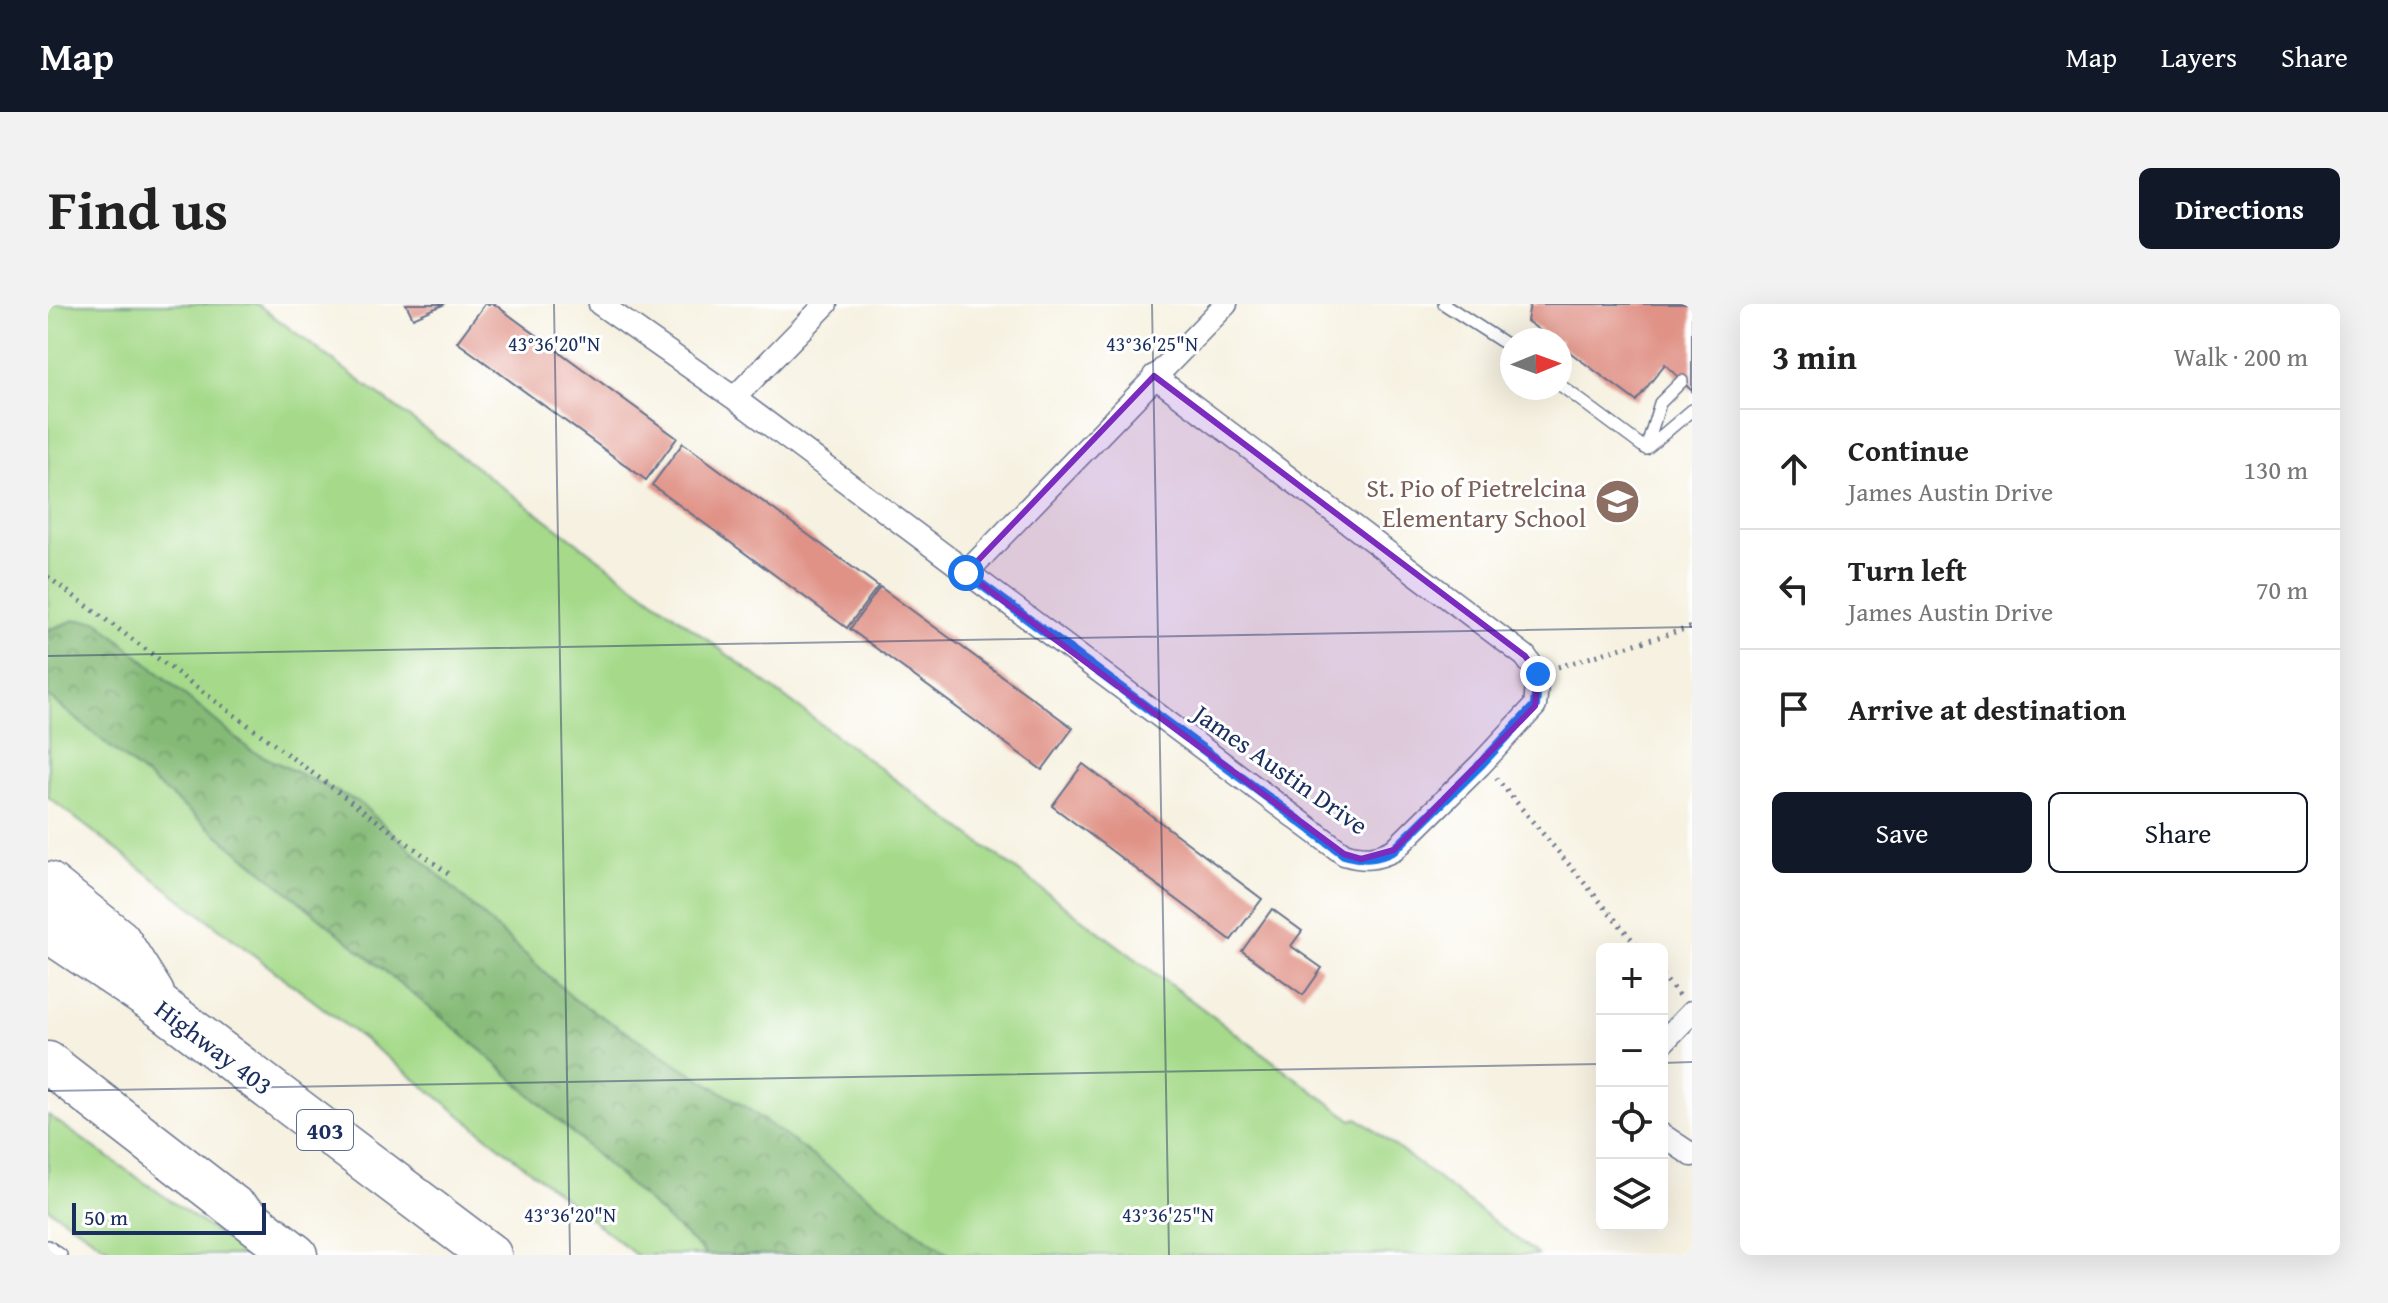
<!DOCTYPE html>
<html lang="en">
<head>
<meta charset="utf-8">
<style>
	:root { --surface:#fff; --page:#f2f2f2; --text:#222; --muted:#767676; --line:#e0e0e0; --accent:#111827 }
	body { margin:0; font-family:"Gentium Book Plus",serif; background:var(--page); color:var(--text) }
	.controls { position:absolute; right:24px; bottom:24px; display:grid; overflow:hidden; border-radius:12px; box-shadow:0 8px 32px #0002 }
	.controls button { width:72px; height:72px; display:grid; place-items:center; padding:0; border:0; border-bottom:2px solid var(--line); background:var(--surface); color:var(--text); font:40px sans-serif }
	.compass { position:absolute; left:1452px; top:24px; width:72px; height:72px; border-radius:50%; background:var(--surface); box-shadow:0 8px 32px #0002; rotate:89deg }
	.scale { position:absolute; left:24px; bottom:20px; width:194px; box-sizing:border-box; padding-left:8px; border:4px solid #1b2f5e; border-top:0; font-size:22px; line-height:28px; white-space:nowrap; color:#1b2f5e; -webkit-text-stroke:6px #fff; paint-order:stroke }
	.stop { position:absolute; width:24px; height:24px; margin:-18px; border:6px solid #1a73e8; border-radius:50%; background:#fff }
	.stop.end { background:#1a73e8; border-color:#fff; box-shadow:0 2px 8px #0008 }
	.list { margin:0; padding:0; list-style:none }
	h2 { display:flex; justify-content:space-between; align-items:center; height:104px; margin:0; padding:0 32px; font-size:34px }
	h2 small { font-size:26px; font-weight:400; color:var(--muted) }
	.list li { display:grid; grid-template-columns:52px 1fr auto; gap:24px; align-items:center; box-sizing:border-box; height:120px; padding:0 32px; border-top:2px solid var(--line) }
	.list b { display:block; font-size:30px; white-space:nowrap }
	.list p { margin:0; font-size:26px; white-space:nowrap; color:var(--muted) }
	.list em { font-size:26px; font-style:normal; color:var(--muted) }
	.actions { display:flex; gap:16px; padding:24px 32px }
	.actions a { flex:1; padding:18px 0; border:2px solid var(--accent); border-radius:12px; text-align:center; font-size:28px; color:var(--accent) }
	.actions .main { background:var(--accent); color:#fff }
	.icon { flex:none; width:44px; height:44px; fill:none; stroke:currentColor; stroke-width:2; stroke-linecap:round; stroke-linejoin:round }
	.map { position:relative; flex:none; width:1644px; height:951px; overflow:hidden; border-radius:12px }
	header { display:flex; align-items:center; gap:48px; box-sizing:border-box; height:112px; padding:0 40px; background:var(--accent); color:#fff }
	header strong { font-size:38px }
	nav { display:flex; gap:44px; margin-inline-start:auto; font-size:28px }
	.intro { display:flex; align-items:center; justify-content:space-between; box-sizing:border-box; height:192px; padding:0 48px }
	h1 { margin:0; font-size:56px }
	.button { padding:20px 36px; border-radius:12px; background:var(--accent); color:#fff; font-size:28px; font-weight:700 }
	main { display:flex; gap:48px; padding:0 48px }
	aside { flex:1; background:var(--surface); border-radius:12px; box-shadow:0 8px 32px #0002 }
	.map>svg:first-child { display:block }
</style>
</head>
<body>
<header>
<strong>Map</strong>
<nav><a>Map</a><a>Layers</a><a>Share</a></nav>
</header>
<div class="intro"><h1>Find us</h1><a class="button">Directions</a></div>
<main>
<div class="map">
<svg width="1644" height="951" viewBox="0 0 1644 951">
	<defs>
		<pattern id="forest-crowns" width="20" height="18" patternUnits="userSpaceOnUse" patternTransform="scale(2)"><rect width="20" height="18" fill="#84ba76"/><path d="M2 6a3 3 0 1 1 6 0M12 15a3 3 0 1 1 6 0" fill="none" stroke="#6b9864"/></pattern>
	</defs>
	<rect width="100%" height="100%" fill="#fff"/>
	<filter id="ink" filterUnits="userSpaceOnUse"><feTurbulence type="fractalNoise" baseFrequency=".0125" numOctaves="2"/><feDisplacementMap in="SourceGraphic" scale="16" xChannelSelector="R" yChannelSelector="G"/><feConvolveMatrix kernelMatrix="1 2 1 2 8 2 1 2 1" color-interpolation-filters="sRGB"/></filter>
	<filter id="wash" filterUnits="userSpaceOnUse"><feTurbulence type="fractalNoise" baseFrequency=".006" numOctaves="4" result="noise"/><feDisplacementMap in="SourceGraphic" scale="32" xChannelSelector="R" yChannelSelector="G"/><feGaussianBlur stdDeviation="1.8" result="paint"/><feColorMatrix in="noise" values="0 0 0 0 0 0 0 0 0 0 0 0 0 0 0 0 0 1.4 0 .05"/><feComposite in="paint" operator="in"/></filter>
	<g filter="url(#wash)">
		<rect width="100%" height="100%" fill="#f6f1e0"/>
		<path fill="#a6da8a" stroke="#608474" stroke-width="2" d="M0,0H209L1304,816L1310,814L1490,951H588L357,767L0,493Z
			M0,811L193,946L199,951H69L0,904Z"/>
		<path fill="url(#forest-crowns)" stroke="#50746a" stroke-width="2" d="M27,316L49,317L202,446L311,498L526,695L699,804L901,951H659L426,740L0,392V326Z"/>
		<g id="blocks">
			<path fill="#e09286" d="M358,0H397L365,14Z
				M437,0H446L629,134L598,176L409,38Z
				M1482,0H1644V87L1617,60L1588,97L1512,41V36H1505L1479,17Z
				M635,139L830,282L799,324L604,181Z
				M832,283L1025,424L994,466L802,325Z
				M1035,460L1214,595L1183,636L1004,502Z
				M1224,605L1254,627L1243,642L1274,664L1255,691L1194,647Z"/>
		</g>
	</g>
	<g filter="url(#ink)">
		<use href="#blocks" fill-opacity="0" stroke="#68738c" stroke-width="2"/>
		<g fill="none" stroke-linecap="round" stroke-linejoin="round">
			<defs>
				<path id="lane" d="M1396,0L1464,44
					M1512,81L1598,145
					M1598,145L1612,99L1634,77
					M1598,145L1644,106
					M0,942L13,951"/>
				<path id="street" d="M552,0L686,94L1296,550C1316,556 1328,555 1346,546L1432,461L1487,402L1490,370L1477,352L1106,72
					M686,94L778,0
					M918,269L1178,0
					M1614,739L1644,708
					M1614,831L1644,851"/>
				<path id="highway" d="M0,579L71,636L105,690
					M0,627L112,702L442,951
					M0,759L248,951"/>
			</defs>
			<use href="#lane" stroke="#68738c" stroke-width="14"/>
			<use href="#street" stroke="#68738c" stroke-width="25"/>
			<use href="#highway" stroke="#68738c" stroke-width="45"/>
			<path stroke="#68738c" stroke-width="5" stroke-dasharray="2 6" stroke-linecap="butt" d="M0,273L401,570
				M1510,363L1644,323
				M1448,474L1592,645
				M1614,671L1631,692"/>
			<use href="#lane" stroke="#fff" stroke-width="11"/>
			<use href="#street" stroke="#fff" stroke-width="22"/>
			<use href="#highway" stroke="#fff" stroke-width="42"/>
		</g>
	</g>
	<g fill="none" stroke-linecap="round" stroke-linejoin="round" filter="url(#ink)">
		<path stroke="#1a73e8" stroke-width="10" d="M918,269L1296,550C1316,556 1328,555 1346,546L1432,461L1487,402L1490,370"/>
	</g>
	<path fill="#7b2cbf" fill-opacity="0.2" stroke="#7b2cbf" stroke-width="6" stroke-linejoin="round" d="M1106,72L1477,352L1490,370L1487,402L1346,546L1313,555L1296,550L918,269Z"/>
	<path fill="none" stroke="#1b2f5e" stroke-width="2" stroke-opacity="0.45" d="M506,0L522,951M1104,0L1121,951M0,352L1644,323M1614,759L1644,758M0,787L1554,760"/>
	<defs>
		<symbol id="school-disc" viewBox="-11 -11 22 22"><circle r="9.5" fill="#8d6e63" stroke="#fff"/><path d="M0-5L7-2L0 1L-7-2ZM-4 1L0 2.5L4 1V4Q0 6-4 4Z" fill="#fff"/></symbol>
	</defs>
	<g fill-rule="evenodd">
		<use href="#school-disc" x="1544" y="172" width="51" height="51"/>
	</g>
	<g text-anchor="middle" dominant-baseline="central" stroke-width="6" stroke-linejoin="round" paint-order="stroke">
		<rect fill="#fff" stroke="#5f6d8e" stroke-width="2" x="249" y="806" width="56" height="40" rx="6"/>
		<g font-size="24" font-weight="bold" fill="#1b2f5e">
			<text x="277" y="826">403</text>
		</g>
		<g font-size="26" fill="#785e54" stroke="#fff" text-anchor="end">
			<text x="1538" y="183">St. Pio of Pietrelcina<tspan x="1538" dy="30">Elementary School</tspan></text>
		</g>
		<g font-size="26" fill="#1b2f5e" stroke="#fff">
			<text transform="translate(1233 465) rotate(35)">James Austin Drive</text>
			<text transform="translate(166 743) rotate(37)">Highway 403</text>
		</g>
	</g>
	<g font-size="20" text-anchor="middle" fill="#1b2f5e" stroke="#fff" stroke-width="6" stroke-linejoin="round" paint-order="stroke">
		<text x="506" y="47">43°36'20"N</text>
		<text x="1104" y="47">43°36'25"N</text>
		<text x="522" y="918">43°36'20"N</text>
		<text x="1120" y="918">43°36'25"N</text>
	</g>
</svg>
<div class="controls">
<button>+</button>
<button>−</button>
<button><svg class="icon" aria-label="locate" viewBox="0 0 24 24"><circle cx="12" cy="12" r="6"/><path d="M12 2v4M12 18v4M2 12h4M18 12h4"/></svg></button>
<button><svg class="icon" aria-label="layers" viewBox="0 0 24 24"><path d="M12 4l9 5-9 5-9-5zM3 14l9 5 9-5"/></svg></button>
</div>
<svg class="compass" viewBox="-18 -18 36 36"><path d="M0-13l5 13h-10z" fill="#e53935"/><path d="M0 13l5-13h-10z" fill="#767676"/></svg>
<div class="scale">50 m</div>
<div class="stop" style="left:918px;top:269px"></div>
<div class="stop end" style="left:1490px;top:370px"></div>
</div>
<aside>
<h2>3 min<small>Walk · 200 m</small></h2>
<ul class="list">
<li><svg class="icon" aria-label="ahead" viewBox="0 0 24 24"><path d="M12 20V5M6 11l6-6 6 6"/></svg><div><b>Continue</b><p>James Austin Drive</p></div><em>130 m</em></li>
<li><svg class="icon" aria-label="left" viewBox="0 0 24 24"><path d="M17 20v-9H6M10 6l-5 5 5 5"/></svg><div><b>Turn left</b><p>James Austin Drive</p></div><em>70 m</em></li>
<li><svg class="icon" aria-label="arrive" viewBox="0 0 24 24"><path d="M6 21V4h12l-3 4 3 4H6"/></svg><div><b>Arrive at destination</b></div></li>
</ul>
<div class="actions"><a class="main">Save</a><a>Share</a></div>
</aside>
</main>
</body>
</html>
